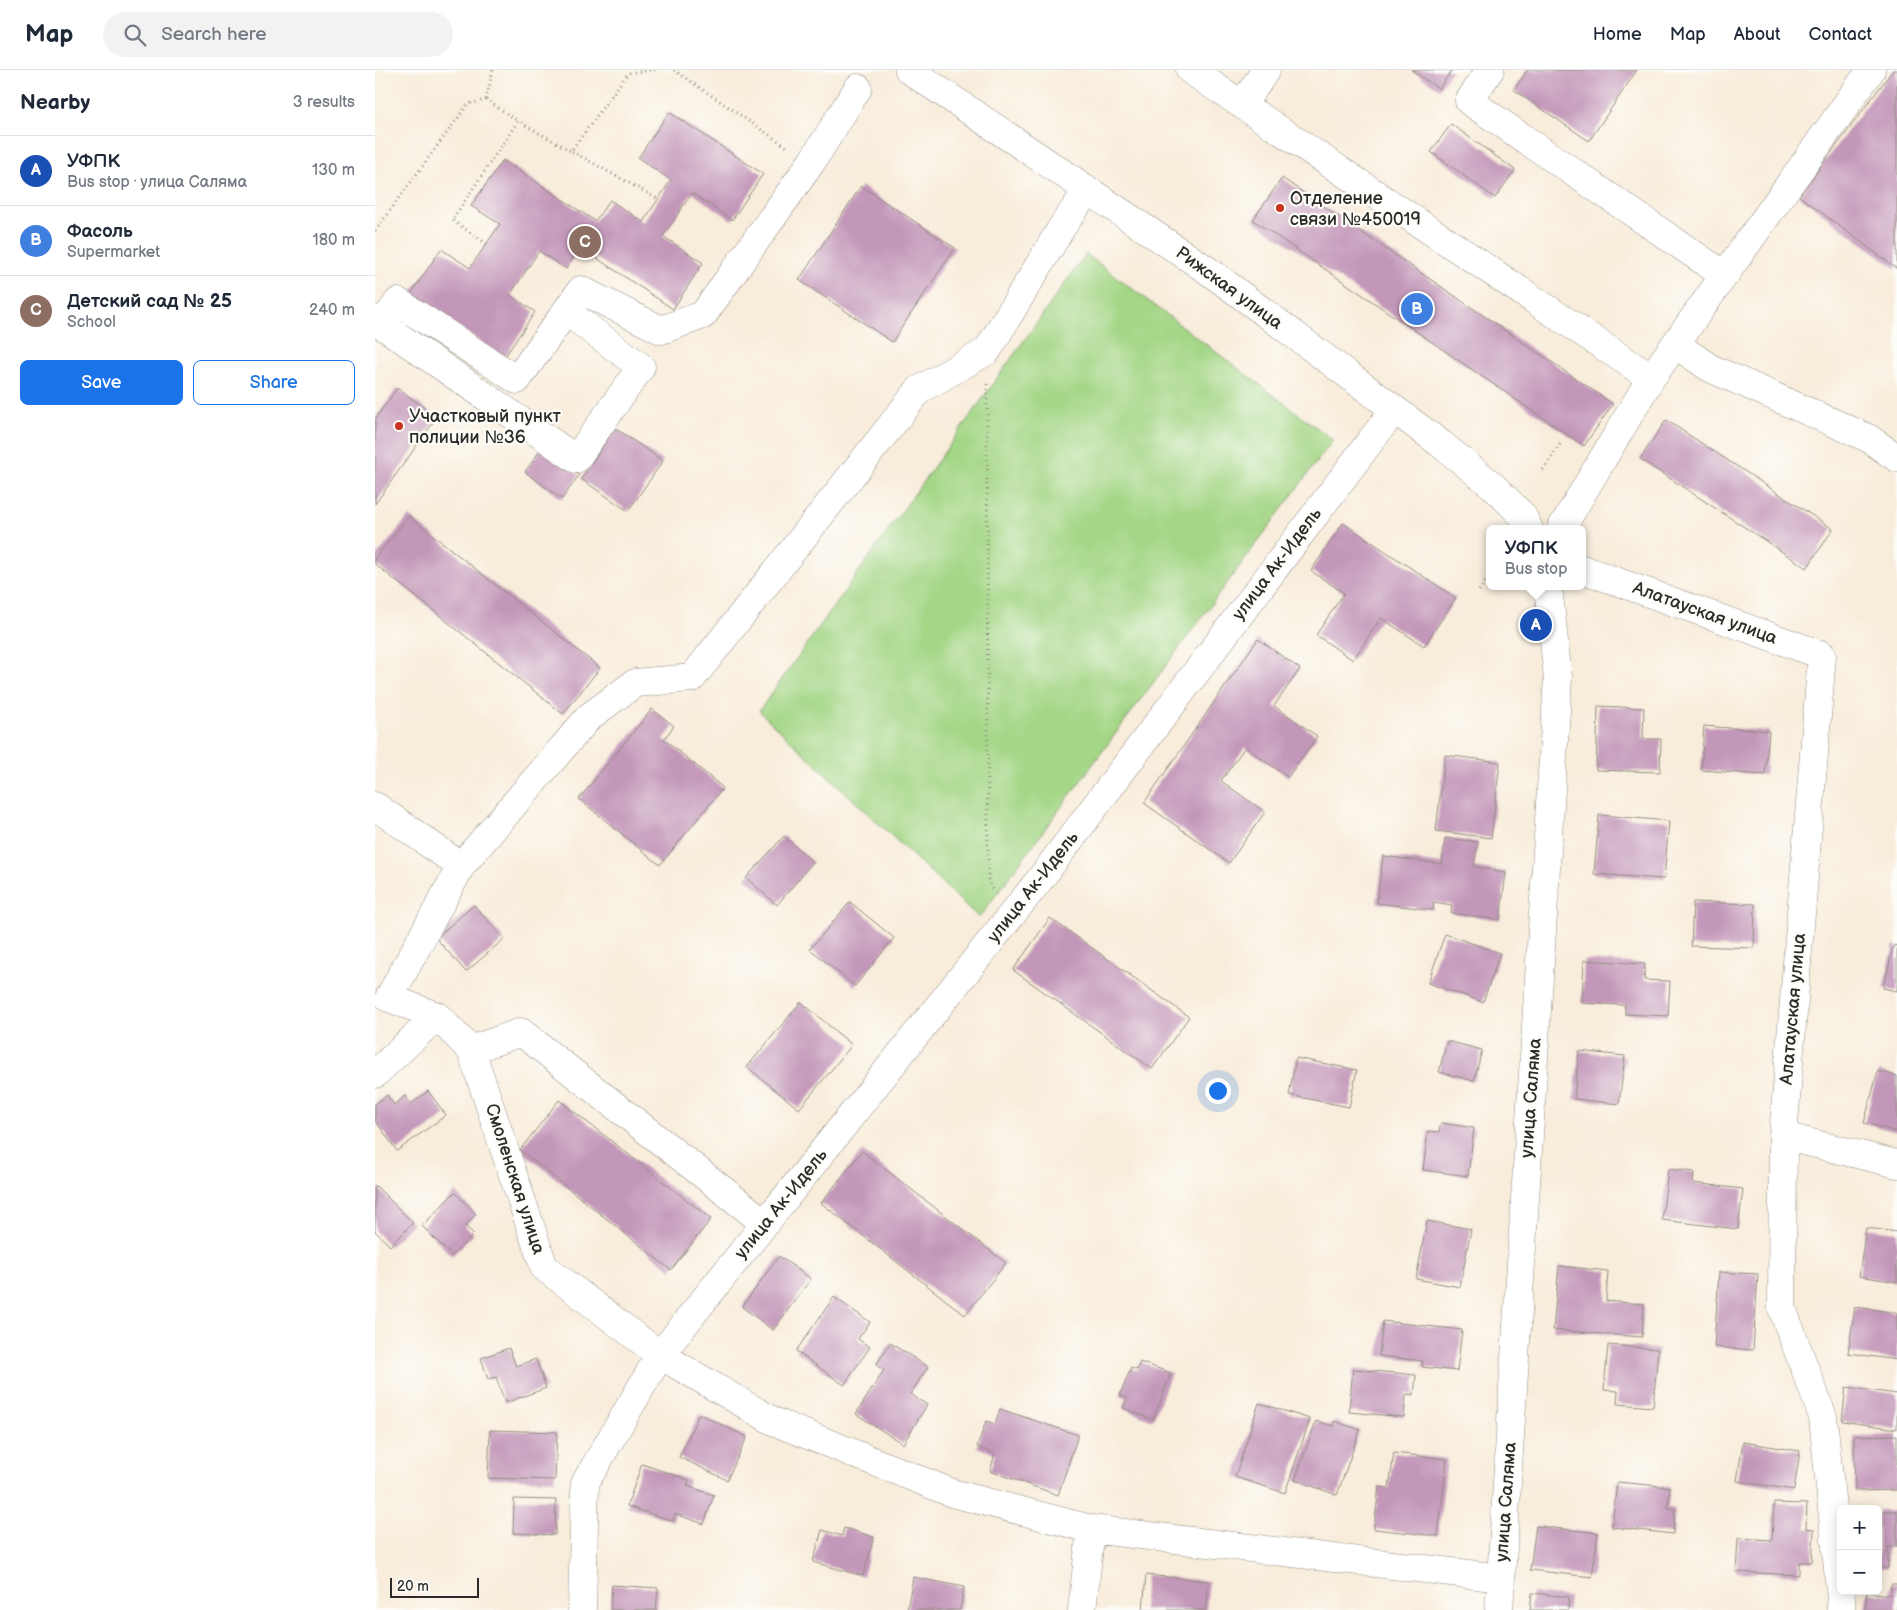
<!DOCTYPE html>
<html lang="en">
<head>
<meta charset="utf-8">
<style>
	:root { --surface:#fff; --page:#f2f2f3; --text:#1f2937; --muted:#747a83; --line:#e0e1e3; --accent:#1a73e8 }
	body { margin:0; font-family:"Balsamiq Sans",sans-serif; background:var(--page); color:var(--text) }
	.controls { position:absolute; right:15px; bottom:15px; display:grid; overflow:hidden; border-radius:8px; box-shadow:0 2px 12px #0003 }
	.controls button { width:45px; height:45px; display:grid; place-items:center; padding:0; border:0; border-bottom:1px solid var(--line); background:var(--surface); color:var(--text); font:25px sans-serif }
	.scale { position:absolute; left:15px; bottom:12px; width:89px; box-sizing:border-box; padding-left:5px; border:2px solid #2b2b2b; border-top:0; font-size:14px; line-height:18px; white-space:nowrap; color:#2b2b2b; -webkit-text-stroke:4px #fdfcf7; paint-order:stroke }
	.you { position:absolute; left:842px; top:1020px; width:18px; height:18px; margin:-12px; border:4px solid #fff; border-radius:50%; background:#1a73e8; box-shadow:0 0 0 8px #1a73e833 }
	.badge { display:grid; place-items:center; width:32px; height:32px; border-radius:50%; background:var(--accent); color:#fff; font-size:16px; font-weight:700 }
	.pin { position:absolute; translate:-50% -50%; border:2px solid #fff; box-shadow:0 1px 5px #0006 }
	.popup { position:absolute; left:1111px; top:455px; width:100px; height:65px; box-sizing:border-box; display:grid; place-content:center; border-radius:8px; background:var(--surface); filter:drop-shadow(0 1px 4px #0005); font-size:16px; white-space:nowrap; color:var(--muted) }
	.popup b { font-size:19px; color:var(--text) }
	.popup::after { content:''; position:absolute; left:50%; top:100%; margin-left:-10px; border:10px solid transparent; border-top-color:var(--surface) }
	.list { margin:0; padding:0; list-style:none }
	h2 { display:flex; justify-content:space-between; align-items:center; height:65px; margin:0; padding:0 20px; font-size:21px }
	h2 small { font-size:16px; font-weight:400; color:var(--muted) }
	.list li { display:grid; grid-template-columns:32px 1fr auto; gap:15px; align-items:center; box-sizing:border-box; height:70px; padding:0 20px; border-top:1px solid var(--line) }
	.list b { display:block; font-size:19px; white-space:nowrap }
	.list p { margin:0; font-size:16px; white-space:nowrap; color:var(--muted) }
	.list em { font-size:16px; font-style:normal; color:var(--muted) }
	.actions { display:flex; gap:10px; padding:15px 20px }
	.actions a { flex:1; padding:11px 0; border:1px solid var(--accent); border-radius:8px; text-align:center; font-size:18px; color:var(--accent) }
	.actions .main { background:var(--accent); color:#fff }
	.icon { flex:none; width:28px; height:28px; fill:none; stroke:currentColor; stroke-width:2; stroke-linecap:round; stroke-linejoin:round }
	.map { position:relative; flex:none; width:1522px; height:1540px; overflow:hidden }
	header { display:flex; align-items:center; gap:30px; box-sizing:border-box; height:70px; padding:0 25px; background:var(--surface); border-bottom:1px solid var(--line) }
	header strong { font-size:24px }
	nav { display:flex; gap:28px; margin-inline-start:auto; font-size:18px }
	.search { width:350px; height:45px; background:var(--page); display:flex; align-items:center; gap:12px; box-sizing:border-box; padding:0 18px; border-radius:28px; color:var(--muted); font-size:19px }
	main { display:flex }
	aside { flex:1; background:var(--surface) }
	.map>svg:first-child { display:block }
</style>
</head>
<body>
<header>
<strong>Map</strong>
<div class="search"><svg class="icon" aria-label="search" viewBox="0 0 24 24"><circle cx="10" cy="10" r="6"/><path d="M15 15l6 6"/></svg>Search here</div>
<nav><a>Home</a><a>Map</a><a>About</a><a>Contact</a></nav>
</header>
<main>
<aside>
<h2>Nearby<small>3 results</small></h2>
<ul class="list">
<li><span class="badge" style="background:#1a4fb4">A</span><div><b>УФПК</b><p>Bus stop · улица Саляма</p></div><em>130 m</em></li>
<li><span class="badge" style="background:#3f7fe0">B</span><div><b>Фасоль</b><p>Supermarket</p></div><em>180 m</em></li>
<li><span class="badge" style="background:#8d6e63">C</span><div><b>Детский сад № 25</b><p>School</p></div><em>240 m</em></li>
</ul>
<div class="actions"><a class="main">Save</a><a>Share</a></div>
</aside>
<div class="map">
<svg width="1522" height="1540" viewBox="0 0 1522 1540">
	<rect width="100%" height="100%" fill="#fdfcf7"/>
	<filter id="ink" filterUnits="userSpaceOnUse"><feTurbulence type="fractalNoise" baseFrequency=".02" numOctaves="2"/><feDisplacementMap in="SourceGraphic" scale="10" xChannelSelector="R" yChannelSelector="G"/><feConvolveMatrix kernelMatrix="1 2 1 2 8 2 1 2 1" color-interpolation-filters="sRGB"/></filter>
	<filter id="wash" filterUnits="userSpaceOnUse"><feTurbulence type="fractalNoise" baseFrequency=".0096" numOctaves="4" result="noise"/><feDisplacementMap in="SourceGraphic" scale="20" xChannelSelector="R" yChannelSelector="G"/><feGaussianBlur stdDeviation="1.12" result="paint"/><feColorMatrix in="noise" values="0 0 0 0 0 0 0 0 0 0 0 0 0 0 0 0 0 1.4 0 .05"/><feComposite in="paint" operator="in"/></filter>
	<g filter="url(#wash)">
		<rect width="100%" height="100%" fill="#f8ecda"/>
		<path fill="#a3d685" stroke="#678058" d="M711,184L958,370L604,848L384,641Z"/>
		<g id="blocks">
			<path fill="#c397b9" d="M1036,0H1077L1064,19Z
				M1152,0H1262L1214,71L1139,20Z
				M1518,0H1522V199L1424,126Z
				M294,42L388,104L357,150L317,123L288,166L328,193L298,239L205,177L191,199L164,181L135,225L160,242L129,288L35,225L66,179L95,198L125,154L96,136L128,90L220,151L235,130L268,152L296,110L263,88Z
				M1076,54L1140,100L1120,128L1056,82Z
				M907,108L1238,334L1209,376L878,150Z
				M486,116L580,178L517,272L424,210Z
				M22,318L62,347L0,434V349Z
				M1291,350L1458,459L1432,498L1265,389Z
				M240,358L288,391L253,441L206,409Z
				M167,378L204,405L187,429L150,402Z
				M34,446L225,598L188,644L0,494V488Z
				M968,453L1081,528L1049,576L1006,548L978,590L941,565L969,523L936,501Z
				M883,569L925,599L899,636L942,666L913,707L870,677L846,711L890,742L854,793L769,733Z
				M1223,636L1269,638L1268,669H1286L1285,702L1221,700Z
				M277,639L299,656L289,669L348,718L285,795L204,729Z
				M1329,656L1394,661L1390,705L1326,700Z
				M1070,685L1125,692L1116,768L1061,761Z
				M1224,745L1294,751L1289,809L1219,804Z
				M409,766L438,792L402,835L371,808Z
				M1070,768L1103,772L1099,797L1131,802L1125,850L1076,843L1077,835L1059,832L1058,840L1002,833L1008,786L1067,794Z
				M475,832L519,868L480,916L435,879Z
				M1318,832L1380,834L1379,878L1316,876Z
				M99,835L129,869L91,902L61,868Z
				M675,848L814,947L777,999L638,900Z
				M1070,864L1125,883L1108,932L1053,913Z
				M1519,875L1522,876V921L1508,918Z
				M1209,890L1270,894L1269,910L1295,911L1293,946L1250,944V935L1207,933Z
				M426,932L477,975L424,1039L372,997Z
				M1072,971L1107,980L1099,1011L1064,1002Z
				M1204,981L1250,986L1244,1034L1199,1029Z
				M921,988L982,1000L974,1037L914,1025Z
				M1503,1001L1522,1006V1062L1489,1053Z
				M53,1021L71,1045L22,1081L0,1050V1034L12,1025L19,1035L30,1026L36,1034Z
				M184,1030L336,1149L296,1200L145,1080Z
				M1066,1053L1099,1058L1093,1106L1048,1100L1053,1061L1064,1062Z
				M487,1081L631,1193L590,1245L446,1133Z
				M1293,1099L1319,1102L1318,1113L1368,1119L1363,1159L1287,1150Z
				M0,1115L38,1153L15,1176L0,1161Z
				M80,1122L101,1144L90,1156L99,1164L77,1186L47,1156Z
				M1052,1151L1096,1159L1085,1217L1041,1209Z
				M1491,1158L1522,1162V1212L1484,1206Z
				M404,1186L436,1209L398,1260L367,1237Z
				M1184,1196L1233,1201L1231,1231L1269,1234L1267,1267L1178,1260Z
				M1344,1202L1383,1204L1378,1280L1339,1277Z
				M459,1227L495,1252L483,1269L495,1277L469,1315L421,1281Z
				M1480,1237L1522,1243V1290L1473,1283Z
				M1008,1251L1087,1260L1082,1301L1047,1297L1048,1291L1004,1286Z
				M515,1273L553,1297L535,1324L552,1335L528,1374L481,1344L509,1300L501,1295Z
				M1233,1275L1283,1279L1278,1337L1242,1334L1243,1321L1229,1320Z
				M134,1278L141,1296L161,1289L171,1318L130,1333L121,1307L113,1309L106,1288Z
				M765,1292L796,1303L778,1350L748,1338L752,1328L745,1325L756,1298L762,1300Z
				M978,1299L1041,1305L1039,1325L1031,1324L1029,1347L974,1342Z
				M1471,1317L1522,1324V1359L1467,1351Z
				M884,1333L935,1349L910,1423L860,1407Z
				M625,1339L703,1365L683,1425L615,1401L620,1384L602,1377L611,1351L620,1354Z
				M324,1344L372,1367L352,1410L304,1387Z
				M941,1351L958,1356L959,1351L985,1360L962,1425L920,1410Z
				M115,1360L182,1362L180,1410L113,1408Z
				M1522,1365V1420L1480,1421L1479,1366Z
				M1368,1372L1425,1381L1419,1420L1362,1411Z
				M1019,1383L1072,1389L1063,1466L999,1459L1004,1417L1014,1418Z
				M267,1394L314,1410L312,1416L339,1425L329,1454L300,1444L298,1451L252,1436Z
				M1242,1412L1295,1417L1293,1438L1300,1439L1298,1464L1237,1457Z
				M139,1429L181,1430L180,1465L138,1463Z
				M1399,1433L1432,1434L1431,1458L1439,1459L1437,1492H1424V1505L1361,1502L1363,1468L1397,1470Z
				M1503,1441H1522V1477H1513V1498H1503Z
				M1161,1456L1223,1463L1217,1507L1155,1500Z
				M469,1458L499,1467L488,1506L438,1492L447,1460L467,1466Z
				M771,1505L834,1511L831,1540H768Z
				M538,1507L589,1517L585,1540H532Z
				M1516,1514H1522V1540H1490L1492,1522L1515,1525Z
				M237,1515L283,1518L281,1540H235Z
				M1157,1523L1194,1527L1193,1540H1155Z"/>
		</g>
	</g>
	<g filter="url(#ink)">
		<use href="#blocks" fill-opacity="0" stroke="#928c82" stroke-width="1"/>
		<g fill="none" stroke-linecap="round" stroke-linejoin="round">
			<defs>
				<path id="minor" d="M534,0L835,202L1066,374L1118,416L1147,445L1154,459
					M815,0L1276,308
					M1115,0L1094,31L1349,205
					M867,35L891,0
					M712,121L687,157L612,281L544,320L317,608L260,613L214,647L86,796L14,928L62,946L96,980L169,1197L285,1285L398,1351L577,1423L716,1459L1126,1508
					M0,249L7,255L23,232L142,310L206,220L286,260L328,245L436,93L483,18
					M7,255L201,389L266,297L191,241
					M1300,274L1335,298L1493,368L1522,388
					M1186,459L1276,308L1496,0
					M1207,499L1447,585L1408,1066L1407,1238L1448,1347L1466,1529V1540
					M0,736L86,796
					M96,980L146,962L390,1153
					M0,1004L62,946
					M1408,1066L1522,1094
					M207,1540L210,1413L285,1285L666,808L1019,340
					M707,1540L716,1459
					M1124,1540L1183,608L1173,516"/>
			</defs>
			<use href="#minor" stroke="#928c82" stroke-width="29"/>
			<path stroke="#928c82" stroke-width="3" stroke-dasharray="1 4" stroke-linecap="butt" d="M280,0L253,3L196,81L283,129
				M299,0L412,77
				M111,30L118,0
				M0,161L93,34L111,30L143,51
				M112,174L77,150L143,51L196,81
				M612,314L613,809L618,822
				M1168,400L1186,373
				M1104,521L1115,505"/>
			<use href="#minor" stroke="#fff" stroke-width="28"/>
		</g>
	</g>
	<g fill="#c8321e" stroke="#fdfcf7" stroke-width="2">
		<circle cx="905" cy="138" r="5"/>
		<circle cx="24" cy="356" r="5"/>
	</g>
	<g text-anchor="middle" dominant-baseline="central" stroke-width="4.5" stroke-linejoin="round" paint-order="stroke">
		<g font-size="18" fill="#2b2b2b" stroke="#fdfcf7" text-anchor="start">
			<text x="915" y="128">Отделение<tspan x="915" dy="21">связи №450019</tspan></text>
			<text x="34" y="346">Участковый пункт<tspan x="34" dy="21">полиции №36</tspan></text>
		</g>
		<g font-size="18" fill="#2b2b2b" stroke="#fdfcf7">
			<text transform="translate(854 218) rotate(36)">Рижская улица</text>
			<text transform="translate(902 494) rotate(-53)">улица Ак-Идель</text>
			<text transform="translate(1330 543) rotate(20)">Алатауская улица</text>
			<text transform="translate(658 817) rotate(-52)">улица Ак-Идель</text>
			<text transform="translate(1418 939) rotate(-85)">Алатауская улица</text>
			<text transform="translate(1156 1028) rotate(-86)">улица Саляма</text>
			<text transform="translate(140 1109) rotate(72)">Смоленская улица</text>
			<text transform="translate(406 1134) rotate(-51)">улица Ак-Идель</text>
			<text transform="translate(1131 1432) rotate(-86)">улица Саляма</text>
		</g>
	</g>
</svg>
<div class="controls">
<button>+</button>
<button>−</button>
</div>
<div class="scale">20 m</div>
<div class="you"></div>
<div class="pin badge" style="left:1161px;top:555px;background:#1a4fb4">A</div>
<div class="popup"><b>УФПК</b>Bus stop</div>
<div class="pin badge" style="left:1042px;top:239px;background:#3f7fe0">B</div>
<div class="pin badge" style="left:210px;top:172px;background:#8d6e63">C</div>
</div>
</main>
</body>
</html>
